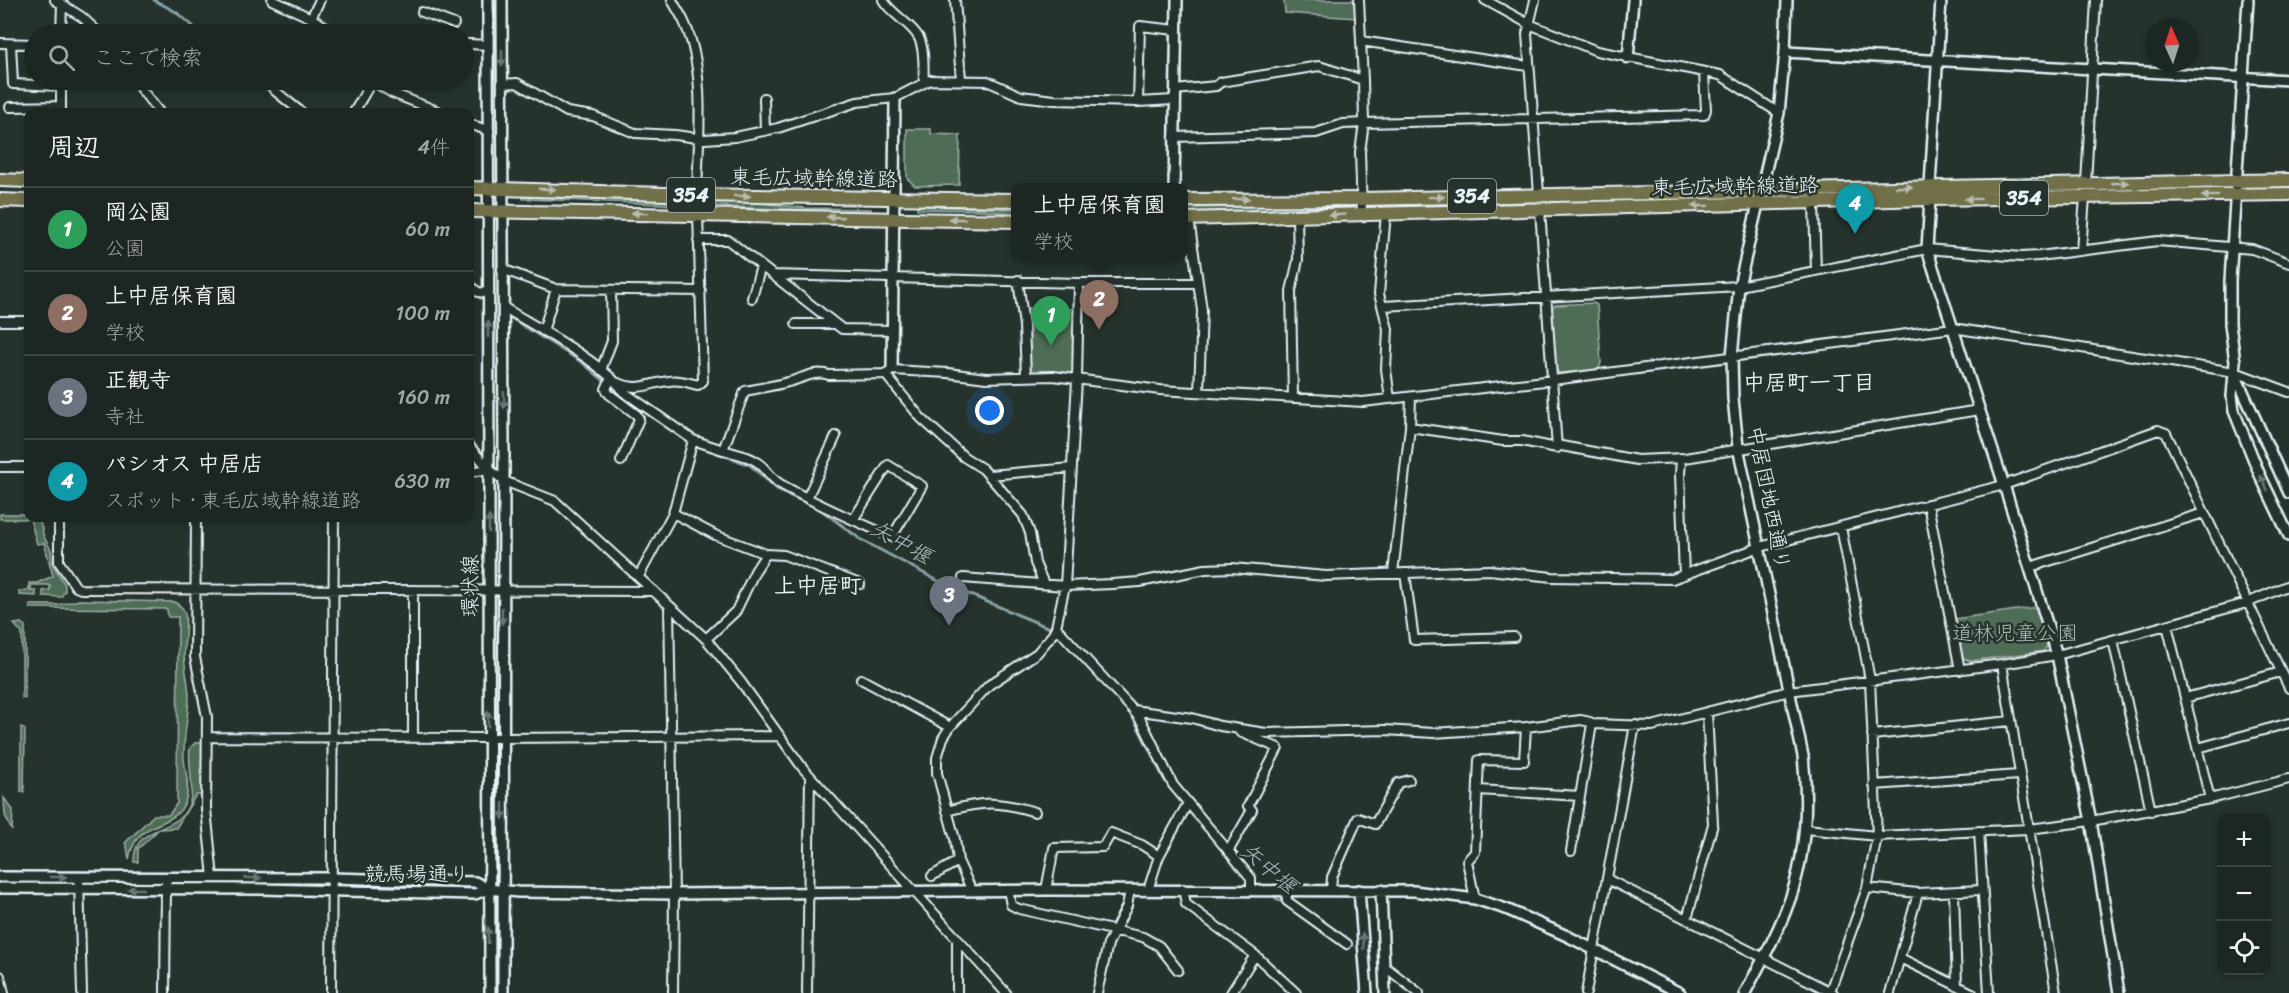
<!DOCTYPE html>
<html lang="ja">
<head>
<meta charset="utf-8">
<style>
	:root { --surface:#1c2622; --page:#252e2a; --text:#f1f3f6; --muted:#a0a5a5; --line:#3a4340; --accent:#db2777 }
	body { margin:0; font-family:Sriracha,"Klee One",sans-serif; background:var(--page); color:var(--text) }
	.controls { position:absolute; right:18px; bottom:18px; display:grid; overflow:hidden; border-radius:12px; box-shadow:0 3px 9px #0003 }
	.controls button { width:54px; height:54px; display:grid; place-items:center; padding:0; border:0; border-bottom:2px solid var(--line); background:var(--surface); color:var(--text); font:30px sans-serif }
	.compass { position:absolute; left:2145px; top:18px; width:54px; height:54px; border-radius:50%; background:var(--surface); box-shadow:0 3px 9px #0003; rotate:357deg }
	.you { position:absolute; left:990px; top:411px; width:21px; height:21px; margin:-15px; border:4px solid #fff; border-radius:50%; background:#1a73e8; box-shadow:0 0 0 9px #1a73e833 }
	.badge { display:grid; place-items:center; width:39px; height:39px; border-radius:50%; background:var(--accent); color:#fff; font-size:20px; font-weight:700 }
	.pin { position:absolute; translate:-50% -50px; filter:drop-shadow(0 2px 3px #0008) }
	.pin::after { content:''; position:absolute; top:32px; width:21px; height:18px; background:inherit; clip-path:polygon(0 0,100% 0,50% 100%) }
	.popup { position:absolute; left:1011px; top:183px; width:177px; height:78px; box-sizing:border-box; display:grid; place-content:center; border-radius:12px; background:var(--surface); filter:drop-shadow(0 2px 4px #0005); font-size:20px; white-space:nowrap; color:var(--muted) }
	.popup b { font-size:22px; color:var(--text) }
	.popup::after { content:''; position:absolute; left:50%; top:100%; margin-left:-12px; border:12px solid transparent; border-top-color:var(--surface) }
	.list { margin:0; padding:0; list-style:none }
	h2 { display:flex; justify-content:space-between; align-items:center; height:78px; margin:0; padding:0 24px; font-size:26px }
	h2 small { font-size:20px; font-weight:400; color:var(--muted) }
	.list li { display:grid; grid-template-columns:39px 1fr auto; gap:18px; align-items:center; box-sizing:border-box; height:84px; padding:0 24px; border-top:2px solid var(--line) }
	.list b { display:block; font-size:22px; white-space:nowrap }
	.list p { margin:0; font-size:20px; white-space:nowrap; color:var(--muted) }
	.list em { font-size:20px; font-style:normal; color:var(--muted) }
	.icon { flex:none; width:33px; height:33px; fill:none; stroke:currentColor; stroke-width:2; stroke-linecap:round; stroke-linejoin:round }
	.map { position:relative; flex:none; width:2289px; height:993px; overflow:hidden }
	.search { position:absolute; background:var(--surface); box-shadow:0 3px 9px #0003; left:24px; top:24px; width:450px; height:66px; display:flex; align-items:center; gap:15px; box-sizing:border-box; padding:0 21px; border-radius:33px; color:var(--muted); font-size:22px }
	.panel { position:absolute; background:var(--surface); box-shadow:0 3px 9px #0003; left:24px; top:108px; width:450px; height:414px; border-radius:12px }
	.map>svg:first-child { display:block }
</style>
</head>
<body>
<div class="map">
<svg width="2289" height="993" viewBox="0 0 2289 993">
	<rect width="100%" height="100%" fill="#26332d"/>
	<filter id="ink" filterUnits="userSpaceOnUse"><feTurbulence type="fractalNoise" baseFrequency=".0167" numOctaves="2"/><feDisplacementMap in="SourceGraphic" scale="12" xChannelSelector="R" yChannelSelector="G"/><feConvolveMatrix kernelMatrix="1 2 1 2 8 2 1 2 1" color-interpolation-filters="sRGB"/></filter>
	<g filter="url(#ink)">
		<path fill="#506d56" stroke="#9cafa7" stroke-width="1.5" d="M1284,0H1355L1356,18L1285,13Z
			M907,129H931V134L960,135L959,185L915,186L907,178Z
			M523,197L759,203L805,208L871,209V212C755,209 639,202 523,199Z
			M1626,197L1669,200L1534,205V199Z
			M1526,199L1527,205C1475,205 1423,203 1372,205V203Z
			M1345,205V210L1183,212V208Z
			M917,206L1015,209V213L978,210L917,209Z
			M1593,303L1597,305L1601,363L1598,370L1559,373L1555,368L1550,310L1555,305Z
			M1024,308L1075,309V374L1031,372L1028,368Z
			M28,514V518H39L44,537L51,550L52,563L65,585V591L61,597L43,596V591L50,590V585H31V591H36V596L19,595V591L29,590V583H37L53,576L44,543L37,544L30,519H0V514Z
			M79,600L174,602C178,604 182,606 184,611C188,622 184,640 184,652C184,668 189,683 189,698C188,718 183,738 184,758C185,771 190,787 186,799C176,832 137,815 129,859L127,847L125,843L154,815H169L177,803L178,617H168L167,609L30,608V605H58Z
			M2037,607L2049,643L2044,651L1970,661L1962,658L1955,619Z
			M21,623L25,626V698H22V633L14,624Z
			M21,727L25,730L24,792H21Z
			M205,742L204,796L196,795L176,828L159,829L138,849V862H134C133,825 173,834 187,809C197,790 187,768 190,748L195,743Z
			M4,798L13,810L12,831L5,815Z"/>
		<g fill="none" stroke-linecap="round" stroke-linejoin="round">
			<path stroke="#89a1a6" stroke-width="3" d="M154,0L176,12L202,34
				M256,80L273,94
				M470,290L480,298
				M506,315L583,363L620,394L683,437
				M693,444L750,465L779,491L820,509L860,539L942,583L1052,629
				M1132,715L1164,779L1181,800
				M1270,894L1304,917
				M1319,928L1346,949
				M1401,985L1412,993"/>
			<defs>
				<path id="minor" d="M55,0L82,17L100,34
					M272,0L311,18L337,34
					M672,0C676,8 682,16 685,24C707,73 698,142 697,195
					M883,0C892,15 912,24 919,38C925,50 923,68 924,81
					M955,0L961,80
					M1359,0L1363,80L1364,123L1360,152L1362,214
					M1485,0L1529,24L1597,51L1720,75L1779,113
					M1535,0L1527,34L1539,194
					M422,12L454,24
					M311,18L320,0
					M61,34L62,4
					M1361,41L1528,66
					M0,43L34,44
					M11,44L13,84L61,86
					M469,44L488,45
					M134,80L159,112
					M371,80L392,93L440,112
					M502,84L517,83L567,112L593,116L635,133L675,135L705,139L735,137L778,128L857,102L895,98L930,80L987,81L1021,96L1054,100L1138,102L1174,100
					M274,90L301,112
					M1175,90L1216,86L1221,82L1319,66L1363,80
					M764,98L765,131
					M1138,102L1140,26L1176,30
					M10,107L61,106
					M61,112V80
					M354,112L372,81
					M470,124L489,131
					M1174,137L1316,133L1343,124L1364,123L1704,115L1706,110L1704,73
					M2086,184L2096,0
					M1814,203L1816,271
					M1386,213L1379,294L1388,329L1386,369L1390,399
					M1189,219L1202,310L1199,392
					M698,240H728L842,329L891,330
					M2081,251L2085,197
					M502,269L556,289L701,291
					M773,275L1079,283H1197
					M1018,280L1024,326L1026,376
					M470,286L478,292L488,293
					M752,298L761,266
					M1383,306L1739,286L1927,249L2021,257L2039,256L2158,241L2252,249L2289,263
					M503,307C537,328 601,361 624,392L693,440L723,450L745,391C759,388 774,386 788,382C802,379 814,370 829,375L885,374L892,370L948,373L986,378L1053,376L1160,390L1363,402L1553,380L1953,328L2235,372L2289,392
					M0,321H28
					M796,324H835
					M543,331L556,289
					M601,370L612,341L611,290
					M885,374L921,418L964,457L983,469L1023,515L1030,533L1035,563L1044,584
					M611,378L606,389L609,394L637,415L639,419L621,461
					M618,383C641,392 648,383 669,381C679,379 688,383 698,385L703,381L698,214
					M1293,398L1291,291L1298,260L1297,217
					M1410,427L1503,441H1522L1557,448L1540,210
					M1556,445L1637,460L1685,458L1979,410
					M470,447L489,469L504,481L555,501L706,639L741,682L802,767L1006,993
					M723,450C736,454 752,456 762,466C769,473 774,481 782,485C818,505 855,521 892,537L922,486L888,465L853,520
					M1681,458L1680,475L1684,575
					M0,467H28
					M470,472L489,469
					M989,475L1072,468
					M807,498L836,436
					M1928,504L1960,670
					M673,513L715,535L766,554
					M59,518V562L76,587L81,589L654,591
					M196,518L195,657L207,717L206,809L213,878
					M2030,567L2204,513
					M1393,573L1410,427L1411,397
					M1405,573L1414,640L1514,637
					M639,576L673,513L693,440
					M963,578L1065,586L1112,584L1140,582L1205,569L1232,568L1326,576L1489,570L1552,577L1672,579L1760,547L2004,485L2158,430L2166,433L2289,688
					M413,590V737
					M669,606L674,894L673,993
					M2167,625L2210,799
					M1056,627L1133,710L1142,722L1173,785L1251,878V889
					M706,639L736,611L755,571L766,554L784,555L860,584
					M2113,640L2151,811
					M2002,664L2056,993
					M861,679L950,727
					M2185,698L2281,672
					M1133,710L1192,718L1220,726L1266,733L1385,730L1433,733L1526,727L1581,720L1590,722L1592,724
					M1872,735L2011,721
					M208,737L489,738L779,736
					M2198,748L2289,723
					M1874,785L2019,775
					M1478,790L1580,796
					M947,811C984,801 999,801 1035,812
					M1806,829L1877,836L2029,829L2091,821L2210,799L2289,779
					M1979,831L1989,993
					M1229,850L1252,810L1248,806L1278,748L1240,732
					M1571,851L1592,724L1652,726L1789,691L2002,664L2057,655L2247,603L2289,585
					M932,876L958,861
					M79,877L82,993
					M1607,879L1833,993
					M1867,888L1918,893L1981,890
					M1183,889L1186,904L1255,955L1296,993
					M1008,890L1011,905L1019,909L1143,937L1159,946L1178,970
					M1046,890L1054,848L1103,847L1111,833L1142,845L1159,856
					M1148,890L1159,856L1188,803
					M1286,890L1287,901L1347,944
					M1331,890L1332,877L1358,818L1375,824L1398,783L1409,780
					M972,891L958,861L955,839L937,773V758L943,738L950,727L989,685L1037,653L1053,634L1056,627L1065,586L1077,380L1079,283
					M1954,892L1957,986
					M1475,899L1467,861L1475,852L1479,760L1524,761L1526,727
					M1687,919L1713,824L1707,712
					M1900,958L1972,993
					M1384,966L1419,993
					M0,976L4,993
					M1830,991L1867,888L1877,836L1870,680L1841,527
					M165,993L166,883
					M331,993L334,518
					M807,993L810,776
					M957,993V938
					M1097,993L1108,944L1127,906L1130,890
					M1231,993L1255,955
					M1586,993L1635,725
					M1890,993L1918,893"/>
				<path id="tertiary" d="M488,0L490,993
					M502,0L504,455L503,993
					M2248,0L2230,281V324L2235,362L2232,396L2234,411L2259,473L2289,536
					M1785,52L2289,80
					M1628,58L1633,0
					M1930,186L1941,0
					M1174,188L1177,0
					M1930,199L1927,249L2004,485L2057,655L2091,821L2119,993
					M892,370L895,98
					M2235,374L2289,493
					M0,877L331,878L475,882L488,889
					M0,888L260,889L475,894L488,889L518,892L674,894L1046,890L1414,891L1475,899L1506,909L1567,936L1680,993
					M1359,890L1367,993
					M1381,890L1385,993
					M1745,993C1759,966 1775,939 1786,910C1806,860 1809,809 1803,756L1738,447L1733,398L1732,356L1739,286L1779,113L1785,52L1787,0"/>
				<path id="trunk" d="M0,180L28,181
					M470,188L697,195L1015,200
					M0,200L28,201
					M1183,200L1361,199L2289,180
					M470,211L1015,221
					M1183,219L1930,199L2289,194"/>
			</defs>
			<use href="#minor" stroke="#e8f1f8" stroke-width="12"/>
			<use href="#tertiary" stroke="#e8f1f8" stroke-width="14"/>
			<use href="#trunk" stroke="#e8f1f8" stroke-width="16"/>
			<use href="#minor" stroke="#26332d" stroke-width="8"/>
			<use href="#tertiary" stroke="#26332d" stroke-width="9"/>
			<use href="#trunk" stroke="#71704a" stroke-width="12"/>
		</g>
		<defs><path id="oneway-solid" d="M-6-.8H1V-3.2L6.5 0L1 3.2V.8H-6Z" transform="scale(1.5)"/></defs>
		<g fill="#6a7674">
			<use href="#oneway-solid" transform="translate(502 58) rotate(90)"/>
			<use href="#oneway-solid" transform="translate(488 329) rotate(-90)"/>
			<use href="#oneway-solid" transform="translate(504 400) rotate(89)"/>
			<use href="#oneway-solid" transform="translate(2264 483) rotate(-116)"/>
			<use href="#oneway-solid" transform="translate(489 524) rotate(-89)"/>
			<use href="#oneway-solid" transform="translate(502 616) rotate(90)"/>
			<use href="#oneway-solid" transform="translate(488 719) rotate(-90)"/>
			<use href="#oneway-solid" transform="translate(503 811) rotate(90)"/>
			<use href="#oneway-solid" transform="translate(58 877)"/>
			<use href="#oneway-solid" transform="translate(253 878)"/>
			<use href="#oneway-solid" transform="translate(136 889) rotate(180)"/>
			<use href="#oneway-solid" transform="translate(488 935) rotate(-91)"/>
			<use href="#oneway-solid" transform="translate(1363 941) rotate(-94)"/>
		</g>
		<g fill="#b8bdb2">
			<use href="#oneway-solid" transform="translate(2120 183) rotate(-2)"/>
			<use href="#oneway-solid" transform="translate(1904 187) rotate(-2)"/>
			<use href="#oneway-solid" transform="translate(547 189) rotate(2)"/>
			<use href="#oneway-solid" transform="translate(742 196) rotate(1)"/>
			<use href="#oneway-solid" transform="translate(2210 196) rotate(179)"/>
			<use href="#oneway-solid" transform="translate(1436 197) rotate(-1)"/>
			<use href="#oneway-solid" transform="translate(1241 199) rotate(-1)"/>
			<use href="#oneway-solid" transform="translate(1973 199) rotate(179)"/>
			<use href="#oneway-solid" transform="translate(1700 206) rotate(179)"/>
			<use href="#oneway-solid" transform="translate(640 213) rotate(-179)"/>
			<use href="#oneway-solid" transform="translate(1337 215) rotate(177)"/>
			<use href="#oneway-solid" transform="translate(835 217) rotate(-178)"/>
			<use href="#oneway-solid" transform="translate(957 219) rotate(-179)"/>
		</g>
	</g>
	<g text-anchor="middle" dominant-baseline="central" stroke-width="5" stroke-linejoin="round" paint-order="stroke">
		<g fill="#26332d" stroke="#aeb8bb" stroke-width="1.5">
			<rect x="667" y="178" width="48" height="34" rx="4.5"/>
			<rect x="1448" y="179" width="48" height="34" rx="4.5"/>
			<rect x="2000" y="181" width="48" height="34" rx="4.5"/>
		</g>
		<g font-size="20" font-weight="bold" fill="#e8f1f8">
			<text x="691" y="195">354</text>
			<text x="1472" y="196">354</text>
			<text x="2024" y="198">354</text>
		</g>
		<g font-size="21" fill="#e8f1f8" stroke="#26332d">
			<text transform="translate(814 178) rotate(1)">東毛広域幹線道路</text>
			<text transform="translate(1735 186) rotate(-1)">東毛広域幹線道路</text>
			<text transform="translate(1769 498) rotate(79)">中居団地西通り</text>
			<text transform="translate(470 586) rotate(-90)">環状線</text>
			<text x="417" y="874">競馬場通り</text>
		</g>
		<g font-size="21" fill="#abbcb7" stroke="#26332d">
			<text x="2015" y="633">道林児童公園</text>
		</g>
		<g font-size="22" font-weight="bold" fill="#e8f1f8" stroke="#26332d">
			<text x="1809" y="382">中居町一丁目</text>
			<text x="818" y="585">上中居町</text>
		</g>
		<g font-size="22" font-style="italic" fill="#a9bbc2" stroke="#26332d">
			<text transform="translate(901 542) rotate(29)">矢中堰</text>
			<text transform="translate(1269 868) rotate(40)">矢中堰</text>
		</g>
	</g>
</svg>
<div class="controls">
<button>+</button>
<button>−</button>
<button><svg class="icon" aria-label="locate" viewBox="0 0 24 24"><circle cx="12" cy="12" r="6"/><path d="M12 2v4M12 18v4M2 12h4M18 12h4"/></svg></button>
</div>
<svg class="compass" viewBox="-18 -18 36 36"><path d="M0-13l5 13h-10z" fill="#e53935"/><path d="M0 13l5-13h-10z" fill="#a0a5a5"/></svg>
<div class="you"></div>
<div class="pin badge" style="left:1051px;top:346px;background:#2e9e5b">1</div>
<div class="pin badge" style="left:1099px;top:330px;background:#8d6e63">2</div>
<div class="popup"><b>上中居保育園</b>学校</div>
<div class="pin badge" style="left:949px;top:626px;background:#6b7280">3</div>
<div class="pin badge" style="left:1855px;top:234px;background:#0f9aa8">4</div>
<div class="search"><svg class="icon" aria-label="search" viewBox="0 0 24 24"><circle cx="10" cy="10" r="6"/><path d="M15 15l6 6"/></svg>ここで検索</div>
<section class="panel">
<h2>周辺<small>4件</small></h2>
<ul class="list">
<li><span class="badge" style="background:#2e9e5b">1</span><div><b>岡公園</b><p>公園</p></div><em>60 m</em></li>
<li><span class="badge" style="background:#8d6e63">2</span><div><b>上中居保育園</b><p>学校</p></div><em>100 m</em></li>
<li><span class="badge" style="background:#6b7280">3</span><div><b>正観寺</b><p>寺社</p></div><em>160 m</em></li>
<li><span class="badge" style="background:#0f9aa8">4</span><div><b>パシオス 中居店</b><p>スポット · 東毛広域幹線道路</p></div><em>630 m</em></li>
</ul>
</section>
</div>
</body>
</html>
